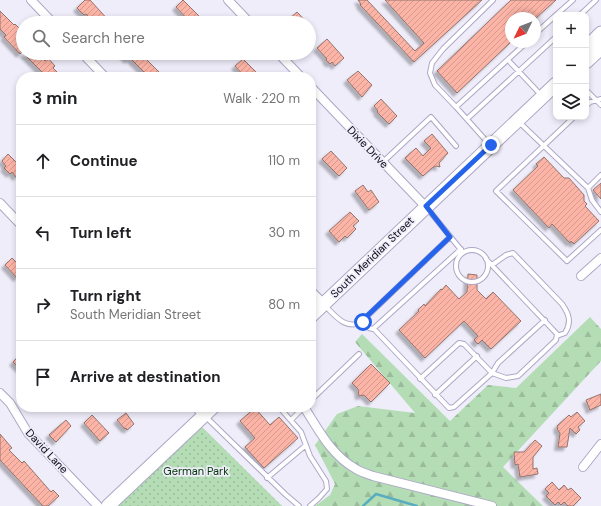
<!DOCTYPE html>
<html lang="en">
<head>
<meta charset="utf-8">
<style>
	:root { --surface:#fff; --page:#f6f6f6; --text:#202124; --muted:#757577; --line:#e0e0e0 }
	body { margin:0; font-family:"DM Sans",sans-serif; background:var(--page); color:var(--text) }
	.controls { position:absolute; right:12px; top:12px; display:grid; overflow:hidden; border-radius:8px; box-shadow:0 2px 6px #0003 }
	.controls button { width:36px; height:36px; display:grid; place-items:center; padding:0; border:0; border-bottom:1px solid var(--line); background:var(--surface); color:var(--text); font:20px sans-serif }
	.compass { position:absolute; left:505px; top:12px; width:36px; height:36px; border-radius:50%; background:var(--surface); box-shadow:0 2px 6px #0003; rotate:227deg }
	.stop { position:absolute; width:12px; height:12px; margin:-9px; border:3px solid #2563eb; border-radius:50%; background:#fff }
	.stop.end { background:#2563eb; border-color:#fff; box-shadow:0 1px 4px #0008 }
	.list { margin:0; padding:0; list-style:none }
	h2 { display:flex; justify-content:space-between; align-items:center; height:52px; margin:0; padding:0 16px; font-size:17px }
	h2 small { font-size:13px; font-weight:400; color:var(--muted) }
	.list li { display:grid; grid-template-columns:26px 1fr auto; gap:12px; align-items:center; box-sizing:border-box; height:72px; padding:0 16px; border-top:1px solid var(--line) }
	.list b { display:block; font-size:15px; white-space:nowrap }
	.list p { margin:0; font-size:13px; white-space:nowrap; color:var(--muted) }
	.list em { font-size:13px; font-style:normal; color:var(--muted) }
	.icon { flex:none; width:22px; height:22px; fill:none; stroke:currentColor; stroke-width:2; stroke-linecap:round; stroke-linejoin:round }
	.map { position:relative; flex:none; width:601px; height:506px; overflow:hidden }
	.search { position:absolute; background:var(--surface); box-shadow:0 2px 6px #0003; left:16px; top:16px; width:300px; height:44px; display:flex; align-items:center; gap:10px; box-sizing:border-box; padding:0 14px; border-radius:22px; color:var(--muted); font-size:15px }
	.panel { position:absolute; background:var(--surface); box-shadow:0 2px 6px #0003; left:16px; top:72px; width:300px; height:340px; border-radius:16px }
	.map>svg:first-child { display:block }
</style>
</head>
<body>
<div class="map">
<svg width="601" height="506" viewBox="0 0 601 506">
	<defs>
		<pattern id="forest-firs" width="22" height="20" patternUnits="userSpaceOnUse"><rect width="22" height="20" fill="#b4ddb5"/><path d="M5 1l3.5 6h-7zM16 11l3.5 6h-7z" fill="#9abc9b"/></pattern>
		<pattern id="park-dots" width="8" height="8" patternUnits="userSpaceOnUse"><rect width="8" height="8" fill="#b4ddb5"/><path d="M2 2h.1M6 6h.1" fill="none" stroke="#9abc9b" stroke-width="1.8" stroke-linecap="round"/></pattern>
		<pattern id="building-hatch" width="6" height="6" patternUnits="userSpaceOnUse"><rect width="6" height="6" fill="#fbb4a6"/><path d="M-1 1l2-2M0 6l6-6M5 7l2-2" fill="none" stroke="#d6998e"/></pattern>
		<filter id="shadow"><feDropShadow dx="-3.5" dy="3.5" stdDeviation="1" flood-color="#0004"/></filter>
	</defs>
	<rect width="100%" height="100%" fill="#efedfa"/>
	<path fill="url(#forest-firs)" d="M590,317L601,329V361L503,467L543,506H315L330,495L335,484L315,445L337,414L358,406L415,413L355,342L362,334L450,421L488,385L516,388Z"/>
	<path fill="url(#park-dots)" d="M197,422L282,506H107Z"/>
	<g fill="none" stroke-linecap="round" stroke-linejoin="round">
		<path stroke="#58adbf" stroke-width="2.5" d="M363,506L376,494L417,506"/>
	</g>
	<path fill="url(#building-hatch)" stroke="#95736c" filter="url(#shadow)" d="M85,0H90L111,23H94L86,14L84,15L77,8Z
		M183,0L200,17L194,23H191L176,7Z
		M358,0H367L415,51L424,43L385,0H482L414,62L360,5L361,4Z
		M511,0H556L536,18H511V42L457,93L437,71Z
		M0,11L14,25L15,24L23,32V51L20,54L4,37L6,35L0,29Z
		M297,12L299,14L307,23H293L289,19Z
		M327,39L344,58L335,66L332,62L330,64L326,60L327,59L317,48Z
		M23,53H38L45,61L48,58L55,66L53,68L62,77H47Z
		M121,53H140L164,77H146L143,73L144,72L130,58L128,60Z
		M243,59L261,77H245L235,66Z
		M358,71L372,85L362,97L347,80Z
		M381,99L397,116L389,124L377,112L378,111L374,106Z
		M432,134L448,153L439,163L440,167L436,166L432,168L423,176L405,158L416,148L423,156L431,148L424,141Z
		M331,151L347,168L339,176L322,159Z
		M8,154L21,167V173L16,177L12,172L10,174L4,168L6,166L2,161Z
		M544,157L564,178H569L584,195V201L587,204L585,206L599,221L574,244L571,241L570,243L552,224L549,228L513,190L538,166L536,164Z
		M601,183V199L593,190Z
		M363,185L368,192L371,190L379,202L369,210L355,191Z
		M350,212L359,221L353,226L356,229L347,238L345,236L339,242L329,231Z
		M12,258L21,267V274L17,278L5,265Z
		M468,274L477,275V290L486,299L493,292L521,321L491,349L482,340L478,344L474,340L478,336L464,321L425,358L399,330L419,311L418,310L424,304L425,306L441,289L442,290L446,285L459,299L467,292Z
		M21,354V370L13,362Z
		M371,364L390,383L371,402L364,395L359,396L358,389L352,383Z
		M601,394V405L590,410L586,400Z
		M255,408L270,425L279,417L298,438L264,468L245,447L255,438L240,421Z
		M577,412L585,421L578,427L580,430L576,434L570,428L567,447H558L560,433L557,429L558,428L557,426L569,415L571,417Z
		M126,413L134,424L127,430L126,428L125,429L117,420Z
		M92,415L109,433L100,441L84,423Z
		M66,420L71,426L56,442L49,435Z
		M0,434L12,448L9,450L22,463L24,461L51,492L53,490L59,496L48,506H43L0,460Z
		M535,440L542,446L533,457V469L537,468L538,474L520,477L518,464L515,465L514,452H524Z
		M552,482L559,490L564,485L568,490L571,488L581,498L573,506H568L564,502L561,505L558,502L555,505L546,496L549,493L545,489Z"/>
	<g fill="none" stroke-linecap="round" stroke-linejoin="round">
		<defs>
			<path id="lane" d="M556,15L573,0
				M580,15L596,0
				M535,34L556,15
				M508,60L541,95
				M586,90L601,105
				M586,106L590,102L601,99
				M456,107L435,85L430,73L432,63L443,49L493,0
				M574,117L496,191L567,261L601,230
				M467,119L556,37
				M519,122L588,188L601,175
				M490,145L456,107L527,42
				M383,162L431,117L456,146
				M588,188L592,200L601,212
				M427,208L462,251
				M456 266a16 16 0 1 1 32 0a16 16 0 1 1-32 0Z
				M492,265L506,255L513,253L562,304C569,314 572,322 565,333L557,336
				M325,306C335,315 344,329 360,323L450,237
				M362,321L369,328L373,329L461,249
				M374,329L449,408L454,407L492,373L506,378L518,376L556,340L557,334L486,259
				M420,379L459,343L464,344L492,373L498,363L545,320
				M435,395L477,356
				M311,400L359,354
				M279,407L301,432L310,456L326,481L327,489L319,498L310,506
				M206,417L285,494L299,506
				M291,420L304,407
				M267,478L306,445"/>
			<path id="street" d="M31,0L53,23
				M228,0L250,23
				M82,53L105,77
				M278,53L301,77
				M311,87L425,206
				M0,203L21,225
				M581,276L601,258
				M311,291L324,304
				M0,393L10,403L28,433L98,506
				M196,407L204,416
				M304,407C319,430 331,455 356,469C361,472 367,474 373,476L492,506
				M583,467L601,444"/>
			<path id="primary" d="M586,48L601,33
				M586,62L601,48
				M311,316L556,84
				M108,506L213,407"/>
		</defs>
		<use href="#lane" stroke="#ada7c6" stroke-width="6"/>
		<use href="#street" stroke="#ada7c6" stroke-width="10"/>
		<use href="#primary" stroke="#ada7c6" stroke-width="15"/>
		<use href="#lane" stroke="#fff" stroke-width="4"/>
		<use href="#street" stroke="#fff" stroke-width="8"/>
		<use href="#primary" stroke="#fff" stroke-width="13"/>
	</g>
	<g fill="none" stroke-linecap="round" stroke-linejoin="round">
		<path stroke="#2563eb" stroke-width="5" d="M363,322L362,321L366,317L450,237L426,206L491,145"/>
	</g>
	<g text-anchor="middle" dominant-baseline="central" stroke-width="3.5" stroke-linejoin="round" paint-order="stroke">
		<g font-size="11" fill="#0d0b15" stroke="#efedfa">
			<text transform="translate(368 147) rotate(46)">Dixie Drive</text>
			<text transform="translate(372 257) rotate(-44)">South Meridian Street</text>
			<text transform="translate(47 451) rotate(47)">David Lane</text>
		</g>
		<g font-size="11" fill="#003608" stroke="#efedfa">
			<text x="196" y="471">German Park</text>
		</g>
	</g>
</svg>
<div class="controls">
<button>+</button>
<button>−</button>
<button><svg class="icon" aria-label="layers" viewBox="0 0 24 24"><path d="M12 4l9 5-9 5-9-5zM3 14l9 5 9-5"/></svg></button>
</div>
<svg class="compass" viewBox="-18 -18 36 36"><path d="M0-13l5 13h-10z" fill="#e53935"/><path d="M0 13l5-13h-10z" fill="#757577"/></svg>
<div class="stop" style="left:363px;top:322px"></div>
<div class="stop end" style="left:491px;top:145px"></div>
<div class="search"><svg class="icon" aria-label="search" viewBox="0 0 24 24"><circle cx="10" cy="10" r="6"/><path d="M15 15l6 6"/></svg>Search here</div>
<section class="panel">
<h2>3 min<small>Walk · 220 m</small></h2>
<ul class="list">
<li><svg class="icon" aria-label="ahead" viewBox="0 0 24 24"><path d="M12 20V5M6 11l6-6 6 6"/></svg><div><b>Continue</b></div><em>110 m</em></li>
<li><svg class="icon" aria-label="left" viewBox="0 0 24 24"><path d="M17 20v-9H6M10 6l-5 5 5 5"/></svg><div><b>Turn left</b></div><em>30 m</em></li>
<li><svg class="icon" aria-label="right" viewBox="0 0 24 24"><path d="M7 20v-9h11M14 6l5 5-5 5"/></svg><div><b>Turn right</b><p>South Meridian Street</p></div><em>80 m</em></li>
<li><svg class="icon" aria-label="arrive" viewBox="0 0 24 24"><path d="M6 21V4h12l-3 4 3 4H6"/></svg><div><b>Arrive at destination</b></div></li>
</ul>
</section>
</div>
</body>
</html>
